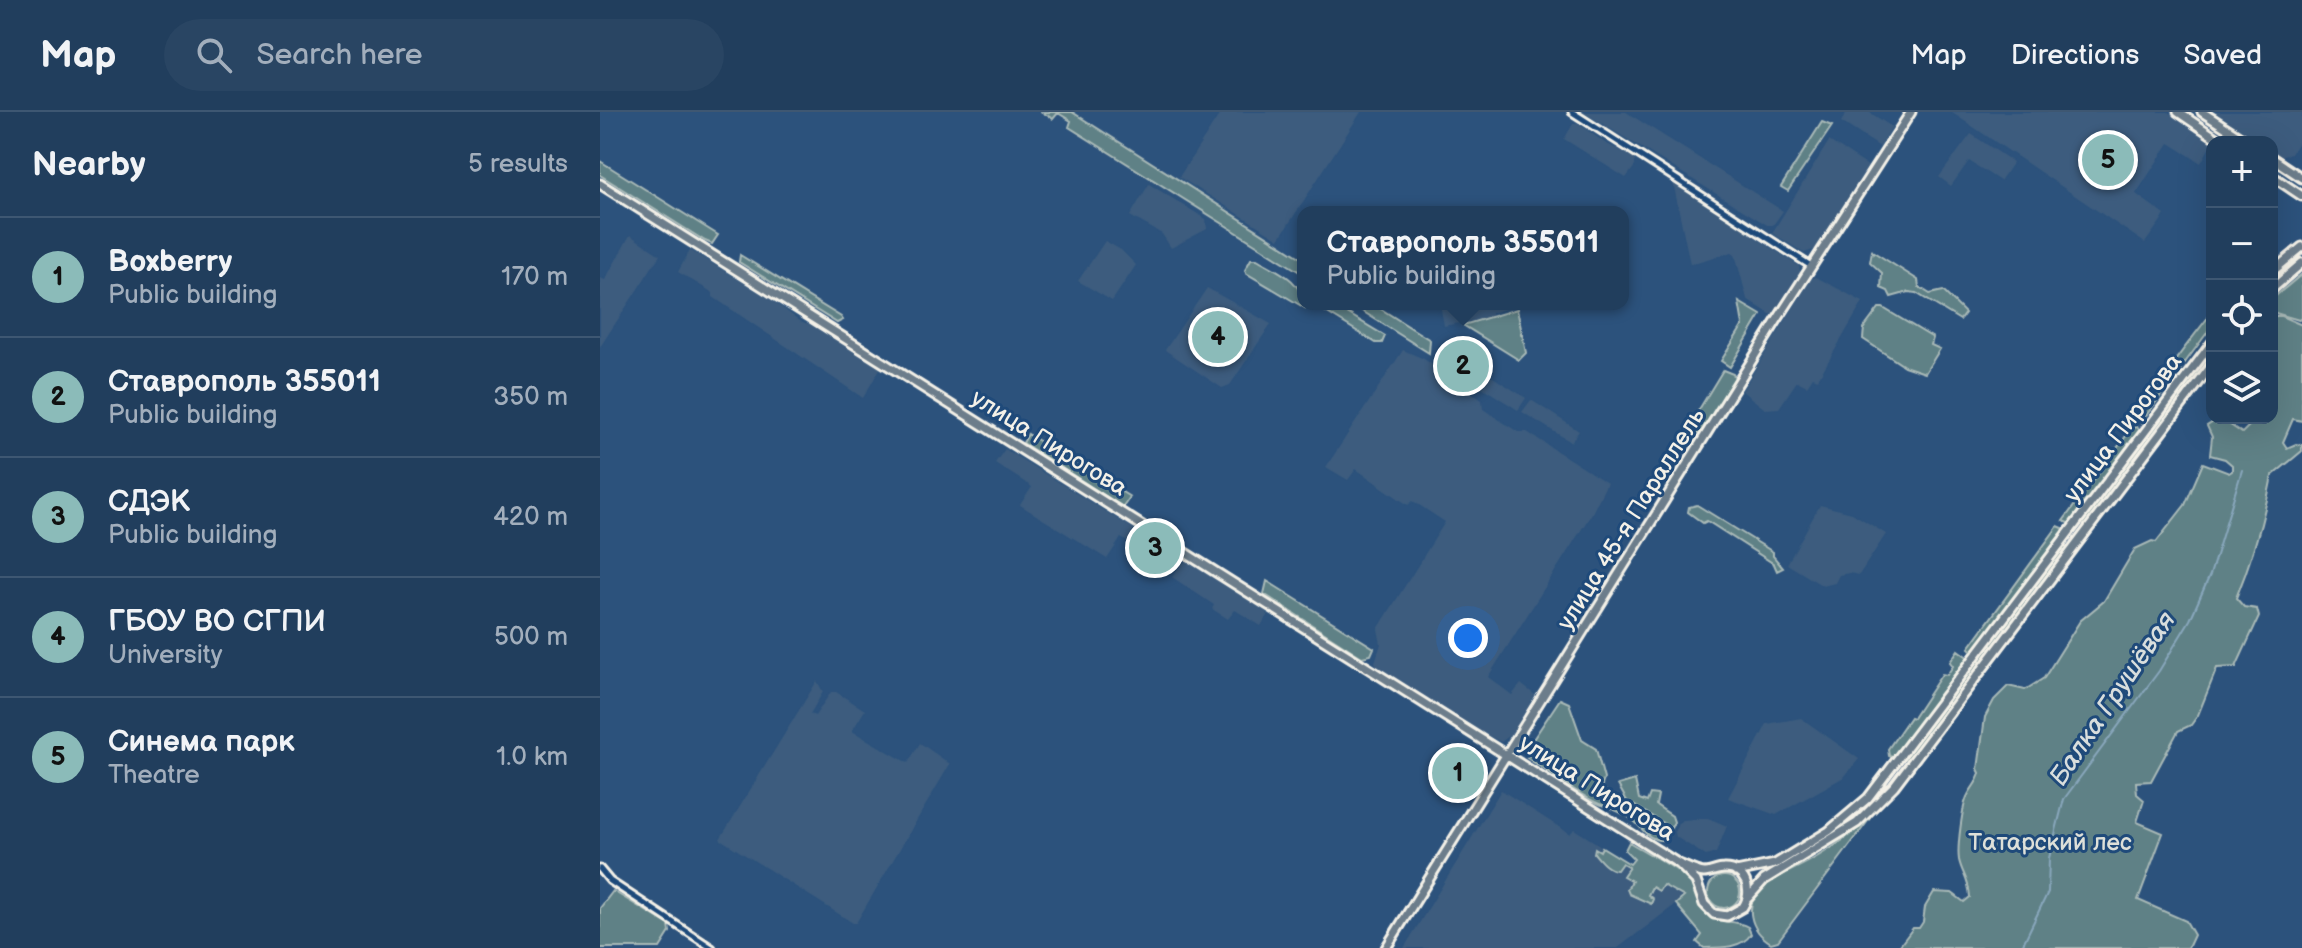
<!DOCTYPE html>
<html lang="en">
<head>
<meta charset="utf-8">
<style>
	:root { --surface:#213e5d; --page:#294563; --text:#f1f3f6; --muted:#a2aebc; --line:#3e5772; --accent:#8bbbb9 }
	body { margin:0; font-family:"Balsamiq Sans",sans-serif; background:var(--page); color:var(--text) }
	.controls { position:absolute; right:24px; top:24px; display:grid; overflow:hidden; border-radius:16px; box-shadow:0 8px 32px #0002 }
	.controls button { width:72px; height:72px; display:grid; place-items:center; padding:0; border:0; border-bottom:2px solid var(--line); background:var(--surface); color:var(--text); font:40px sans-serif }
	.you { position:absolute; left:868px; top:526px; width:28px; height:28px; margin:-20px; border:6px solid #fff; border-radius:50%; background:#1a73e8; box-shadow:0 0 0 12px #1a73e833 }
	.badge { display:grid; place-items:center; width:52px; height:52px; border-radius:50%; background:var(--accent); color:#111; font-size:26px; font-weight:700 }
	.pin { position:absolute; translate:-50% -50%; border:4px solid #fff; box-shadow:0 2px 8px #0006 }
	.popup { position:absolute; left:697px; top:94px; width:332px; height:104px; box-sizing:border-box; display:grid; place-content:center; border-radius:16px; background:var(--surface); filter:drop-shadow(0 2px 6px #0005); font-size:26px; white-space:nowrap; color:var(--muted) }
	.popup b { font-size:30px; color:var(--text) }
	.popup::after { content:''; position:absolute; left:50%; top:100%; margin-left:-16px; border:16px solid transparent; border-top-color:var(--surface) }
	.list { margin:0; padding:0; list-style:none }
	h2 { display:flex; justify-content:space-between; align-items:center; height:104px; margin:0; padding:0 32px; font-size:34px }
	h2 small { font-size:26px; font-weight:400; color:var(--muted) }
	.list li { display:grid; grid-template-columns:52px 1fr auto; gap:24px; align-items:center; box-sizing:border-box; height:120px; padding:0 32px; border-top:2px solid var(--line) }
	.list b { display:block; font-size:30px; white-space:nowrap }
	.list p { margin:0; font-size:26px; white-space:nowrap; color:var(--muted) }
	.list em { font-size:26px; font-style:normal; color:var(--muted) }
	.icon { flex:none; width:44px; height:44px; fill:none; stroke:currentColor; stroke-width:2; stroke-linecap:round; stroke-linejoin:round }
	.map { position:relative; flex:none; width:1702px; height:836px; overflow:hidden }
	header { display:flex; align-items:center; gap:48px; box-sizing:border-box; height:112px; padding:0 40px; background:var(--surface); border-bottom:2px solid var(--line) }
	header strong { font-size:38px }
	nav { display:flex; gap:44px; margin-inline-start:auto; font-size:28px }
	.search { width:560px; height:72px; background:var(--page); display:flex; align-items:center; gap:20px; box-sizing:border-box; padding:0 28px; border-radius:44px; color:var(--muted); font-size:30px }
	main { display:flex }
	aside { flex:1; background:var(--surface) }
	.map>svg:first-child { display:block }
</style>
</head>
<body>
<header>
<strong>Map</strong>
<div class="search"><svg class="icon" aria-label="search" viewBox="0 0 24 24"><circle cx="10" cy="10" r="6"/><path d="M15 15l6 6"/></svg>Search here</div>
<nav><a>Map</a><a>Directions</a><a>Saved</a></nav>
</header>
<main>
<aside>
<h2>Nearby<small>5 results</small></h2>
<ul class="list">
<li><span class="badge">1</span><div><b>Boxberry</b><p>Public building</p></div><em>170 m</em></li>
<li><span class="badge">2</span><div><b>Ставрополь 355011</b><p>Public building</p></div><em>350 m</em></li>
<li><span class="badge">3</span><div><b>СДЭК</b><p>Public building</p></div><em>420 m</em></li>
<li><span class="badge">4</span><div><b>ГБОУ ВО СГПИ</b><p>University</p></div><em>500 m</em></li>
<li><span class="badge">5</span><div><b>Синема парк</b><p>Theatre</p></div><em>1.0 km</em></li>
</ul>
</aside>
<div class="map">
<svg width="1702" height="836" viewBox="0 0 1702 836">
	<rect width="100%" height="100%" fill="#2c527c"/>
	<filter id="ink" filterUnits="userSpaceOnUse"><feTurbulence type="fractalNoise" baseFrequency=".0125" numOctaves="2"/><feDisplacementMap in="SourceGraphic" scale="16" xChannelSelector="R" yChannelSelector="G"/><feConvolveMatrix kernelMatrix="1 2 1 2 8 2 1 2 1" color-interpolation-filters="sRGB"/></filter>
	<g filter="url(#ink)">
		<path fill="#3c5c7e" d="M621,0H761L679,127L579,65Z
			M983,0H1026L1183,99L1173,113H1167Z
			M1247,0H1269L1292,15L1280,35L1241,10Z
			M1351,0H1568L1613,29L1601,51L1569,31L1536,82L1565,103L1545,131Z
			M1609,0H1702V23L1691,42L1679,45L1672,42V30H1654Z
			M973,12H979L1005,31L1035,46V54L1026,66L964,27Z
			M1371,22L1413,50L1400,69L1369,49L1351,74L1339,65Z
			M1229,29L1268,54L1216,137L1204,141L1172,121Z
			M1073,70L1144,114L1152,123L1199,154L1201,163L1176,202H1170L1147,187L1135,142L1132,140L1090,152Z
			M549,72L606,107L607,117L571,136L562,122L530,104Z
			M30,123L60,143L0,235V166L5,168Z
			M505,129L521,138L536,153L512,189L478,169Z
			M90,138L169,186L200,209L214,214L281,255L263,286L113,185V181L78,160Z
			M1216,165L1263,190L1218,267L1213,265L1207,274L1197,269L1179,296L1165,297L1142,279L1211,167Z
			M607,176L671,212L630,273L622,276L565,238Z
			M840,192H908L909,196L891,201V205L844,214Z
			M842,233L926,286L918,298L834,245Z
			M803,238L824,247L882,288L883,297L918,320H927L1007,371L992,401L888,565L912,583L921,572L935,583L912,622L901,630L875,617L777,554L775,550L781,532L778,517L845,410L813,389L808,393L756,357L748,368L726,355Z
			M931,288L979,319L971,330L922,300Z
			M405,337L574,442L575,449L568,461L543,445L545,441L521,426L507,447L420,393L432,375L395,351Z
			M1220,393L1252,401L1286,422L1259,463L1249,461L1239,463L1235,471L1223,474L1187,452Z
			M587,449L663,497L668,502L661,514L635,498L628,507L612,497L614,493L572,465L582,451Z
			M217,569L223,580L210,602L215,604L231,580H236L265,598L252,619L308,651L320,631L350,652L256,811H253L120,727Z
			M1201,606L1259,647L1244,665L1176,703L1128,686L1167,612Z
			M901,678L970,722L974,717L1084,786L1018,836H804Z
			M1108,706L1127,714L1116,741L1106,744L1076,725L1075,720L1078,711L1083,708Z"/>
		<path fill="#5e8186" stroke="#a9b9b7" stroke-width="2" d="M442,0H472L703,147V162L469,15L471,9L458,1L453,7Z
			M1222,10L1232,14L1188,79L1181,75Z
			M0,49L118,123L112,132L105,129L0,63Z
			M1272,139L1318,168L1319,175L1330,182L1343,179L1365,201L1360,208L1316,181L1309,180L1291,185L1288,179L1281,176L1282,161L1270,150Z
			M140,143L241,205L243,208L237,211L139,150Z
			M651,147H657C675,158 703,168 703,192H706L705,196L646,161L645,158Z
			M1702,162V205L1699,208L1672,200V187Z
			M1139,190L1161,203L1130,255L1121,249L1143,213Z
			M713,192H732L785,224L782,231H776Z
			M751,192H773L830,228L829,241Z
			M1279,196H1283L1333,226L1331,233L1340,237L1325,261L1304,254L1263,227L1264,216Z
			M917,197L926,241L919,248L863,213Z
			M1612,200V214L1542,309C1543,285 1596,222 1612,200Z
			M1672,204H1681L1702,213V309L1693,307L1683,330L1687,336L1696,332L1702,333V339L1672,364C1664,406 1652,447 1636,486L1644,495L1657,497L1659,505L1636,555L1617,556L1598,603L1591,613L1578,619L1551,669L1536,670L1537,682L1544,688L1537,710L1563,721L1538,788L1586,809L1594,823L1588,836H1298L1313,816H1319L1323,810L1325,795L1334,780L1352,781L1364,790L1370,785C1369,767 1362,762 1359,748C1357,736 1362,694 1368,683C1372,675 1378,670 1380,661L1378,657L1385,605L1394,588L1408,574L1425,578L1444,566L1480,509L1504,489L1535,437L1552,429L1556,430L1585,393L1603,351L1629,361L1632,359V353L1625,347L1610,343L1612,325L1607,314L1620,306L1642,321L1657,306H1672Z
			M1612,238V248L1486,415L1481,411Z
			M1123,258L1133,262L1135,266L1101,322H1098L1093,320L1095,312L1092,309Z
			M1536,315L1541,318L1540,324L1473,413L1463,409L1532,316Z
			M428,322L530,385L523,395L423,331Z
			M1097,393L1173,440V444L1183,456L1177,459L1174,452L1107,409L1103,411L1088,400L1089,395Z
			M1458,414L1463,416L1465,424L1374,541L1369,536Z
			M1464,433L1469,437L1310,650L1304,645Z
			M667,469L774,536L771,543L762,545L664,482Z
			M1358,538L1370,547L1295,646L1289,644L1288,637L1310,605L1313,606L1342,562L1347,563L1353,554L1350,550Z
			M960,587L969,591L982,628L996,637L1004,667L1001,676L1069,719L1063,728C1049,729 1043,717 1034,709C1023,699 1008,696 995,690C972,678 949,660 927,646L936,632L932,629Z
			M1035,668L1039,687L1047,690L1050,682L1058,683L1056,693L1072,704L1074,710L1071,716L1027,689L1018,673Z
			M1271,705L1178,829L1171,831C1150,818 1142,792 1164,774C1179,763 1199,756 1215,746C1234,735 1255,720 1271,705Z
			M1029,730C1048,742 1073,753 1090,768C1099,777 1094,793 1106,802C1118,813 1134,806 1148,815L1151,822C1142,836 1122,836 1104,836L1097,830L1102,823L1076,792L1084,785L1063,773L1059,779L1052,775L1048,783L1053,787L1051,792L1029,782L1027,777L1032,769L1023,764L1029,755L1022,751L1017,758C1007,758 1000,748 994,741L995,736L1000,739L1002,735L1030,752L1034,747L1025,738Z
			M1108 780a16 16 0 1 1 32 0a16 16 0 1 1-32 0Z
			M13,779L69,813L70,820L60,836H0V796Z"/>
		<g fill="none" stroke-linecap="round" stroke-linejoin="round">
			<path stroke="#89a7bc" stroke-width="2" d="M1421,836L1448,780L1449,746L1464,687L1559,559L1590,508L1610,463L1642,358"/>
			<defs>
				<path id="minor" d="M972,0L1211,154
					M0,757L10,769L112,836"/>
				<path id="major" d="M1578,0L1622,30
					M1602,0L1648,30
					M1672,46L1702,66
					M1672,64L1702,84
					M0,72L1079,752C1087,755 1095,760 1104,761C1111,761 1117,757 1124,757C1146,756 1153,779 1143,795L1127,804L1114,802L1104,792L1096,769L1079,752
					M1672,160L1702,135
					M1672,177L1702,151
					M1136,760L1175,752L1229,719L1268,686L1612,231
					M1148,786L1164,768L1257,711L1294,674L1612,253
					M786,836L1177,208L1311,0"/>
			</defs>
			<use href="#minor" stroke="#f4f1e8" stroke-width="11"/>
			<use href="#major" stroke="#f4f1e8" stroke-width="13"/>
			<use href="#minor" stroke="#1f4a7a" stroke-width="5"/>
			<use href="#major" stroke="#6c7d8b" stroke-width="7"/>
		</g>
	</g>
	<g text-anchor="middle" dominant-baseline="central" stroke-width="6" stroke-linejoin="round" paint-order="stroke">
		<g font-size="24" fill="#f4f1e8" stroke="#1f4a7a">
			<text transform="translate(1523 316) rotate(-53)">улица Пирогова</text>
			<text transform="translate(449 331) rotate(32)">улица Пирогова</text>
			<text transform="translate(1031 407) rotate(-58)">улица 45-я Параллель</text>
			<text transform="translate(997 676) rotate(32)">улица Пирогова</text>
		</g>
		<g font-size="24" fill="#dee0d9" stroke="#1f4a7a">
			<text x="1450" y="730">Татарский лес</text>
		</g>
		<g font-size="26" font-style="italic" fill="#d9dedd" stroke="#1f4a7a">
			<text transform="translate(1513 587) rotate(-56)">Балка Грушёвая</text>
		</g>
	</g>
</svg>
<div class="controls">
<button>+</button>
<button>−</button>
<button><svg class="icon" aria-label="locate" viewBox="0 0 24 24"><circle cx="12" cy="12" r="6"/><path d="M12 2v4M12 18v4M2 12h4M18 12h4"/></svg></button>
<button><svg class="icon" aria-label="layers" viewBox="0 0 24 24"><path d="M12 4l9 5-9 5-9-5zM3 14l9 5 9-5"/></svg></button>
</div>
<div class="you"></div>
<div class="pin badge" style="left:858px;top:661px">1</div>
<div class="pin badge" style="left:863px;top:254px">2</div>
<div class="popup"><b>Ставрополь 355011</b>Public building</div>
<div class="pin badge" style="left:555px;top:436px">3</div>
<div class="pin badge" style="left:618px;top:225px">4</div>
<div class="pin badge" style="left:1508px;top:48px">5</div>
</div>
</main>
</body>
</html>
